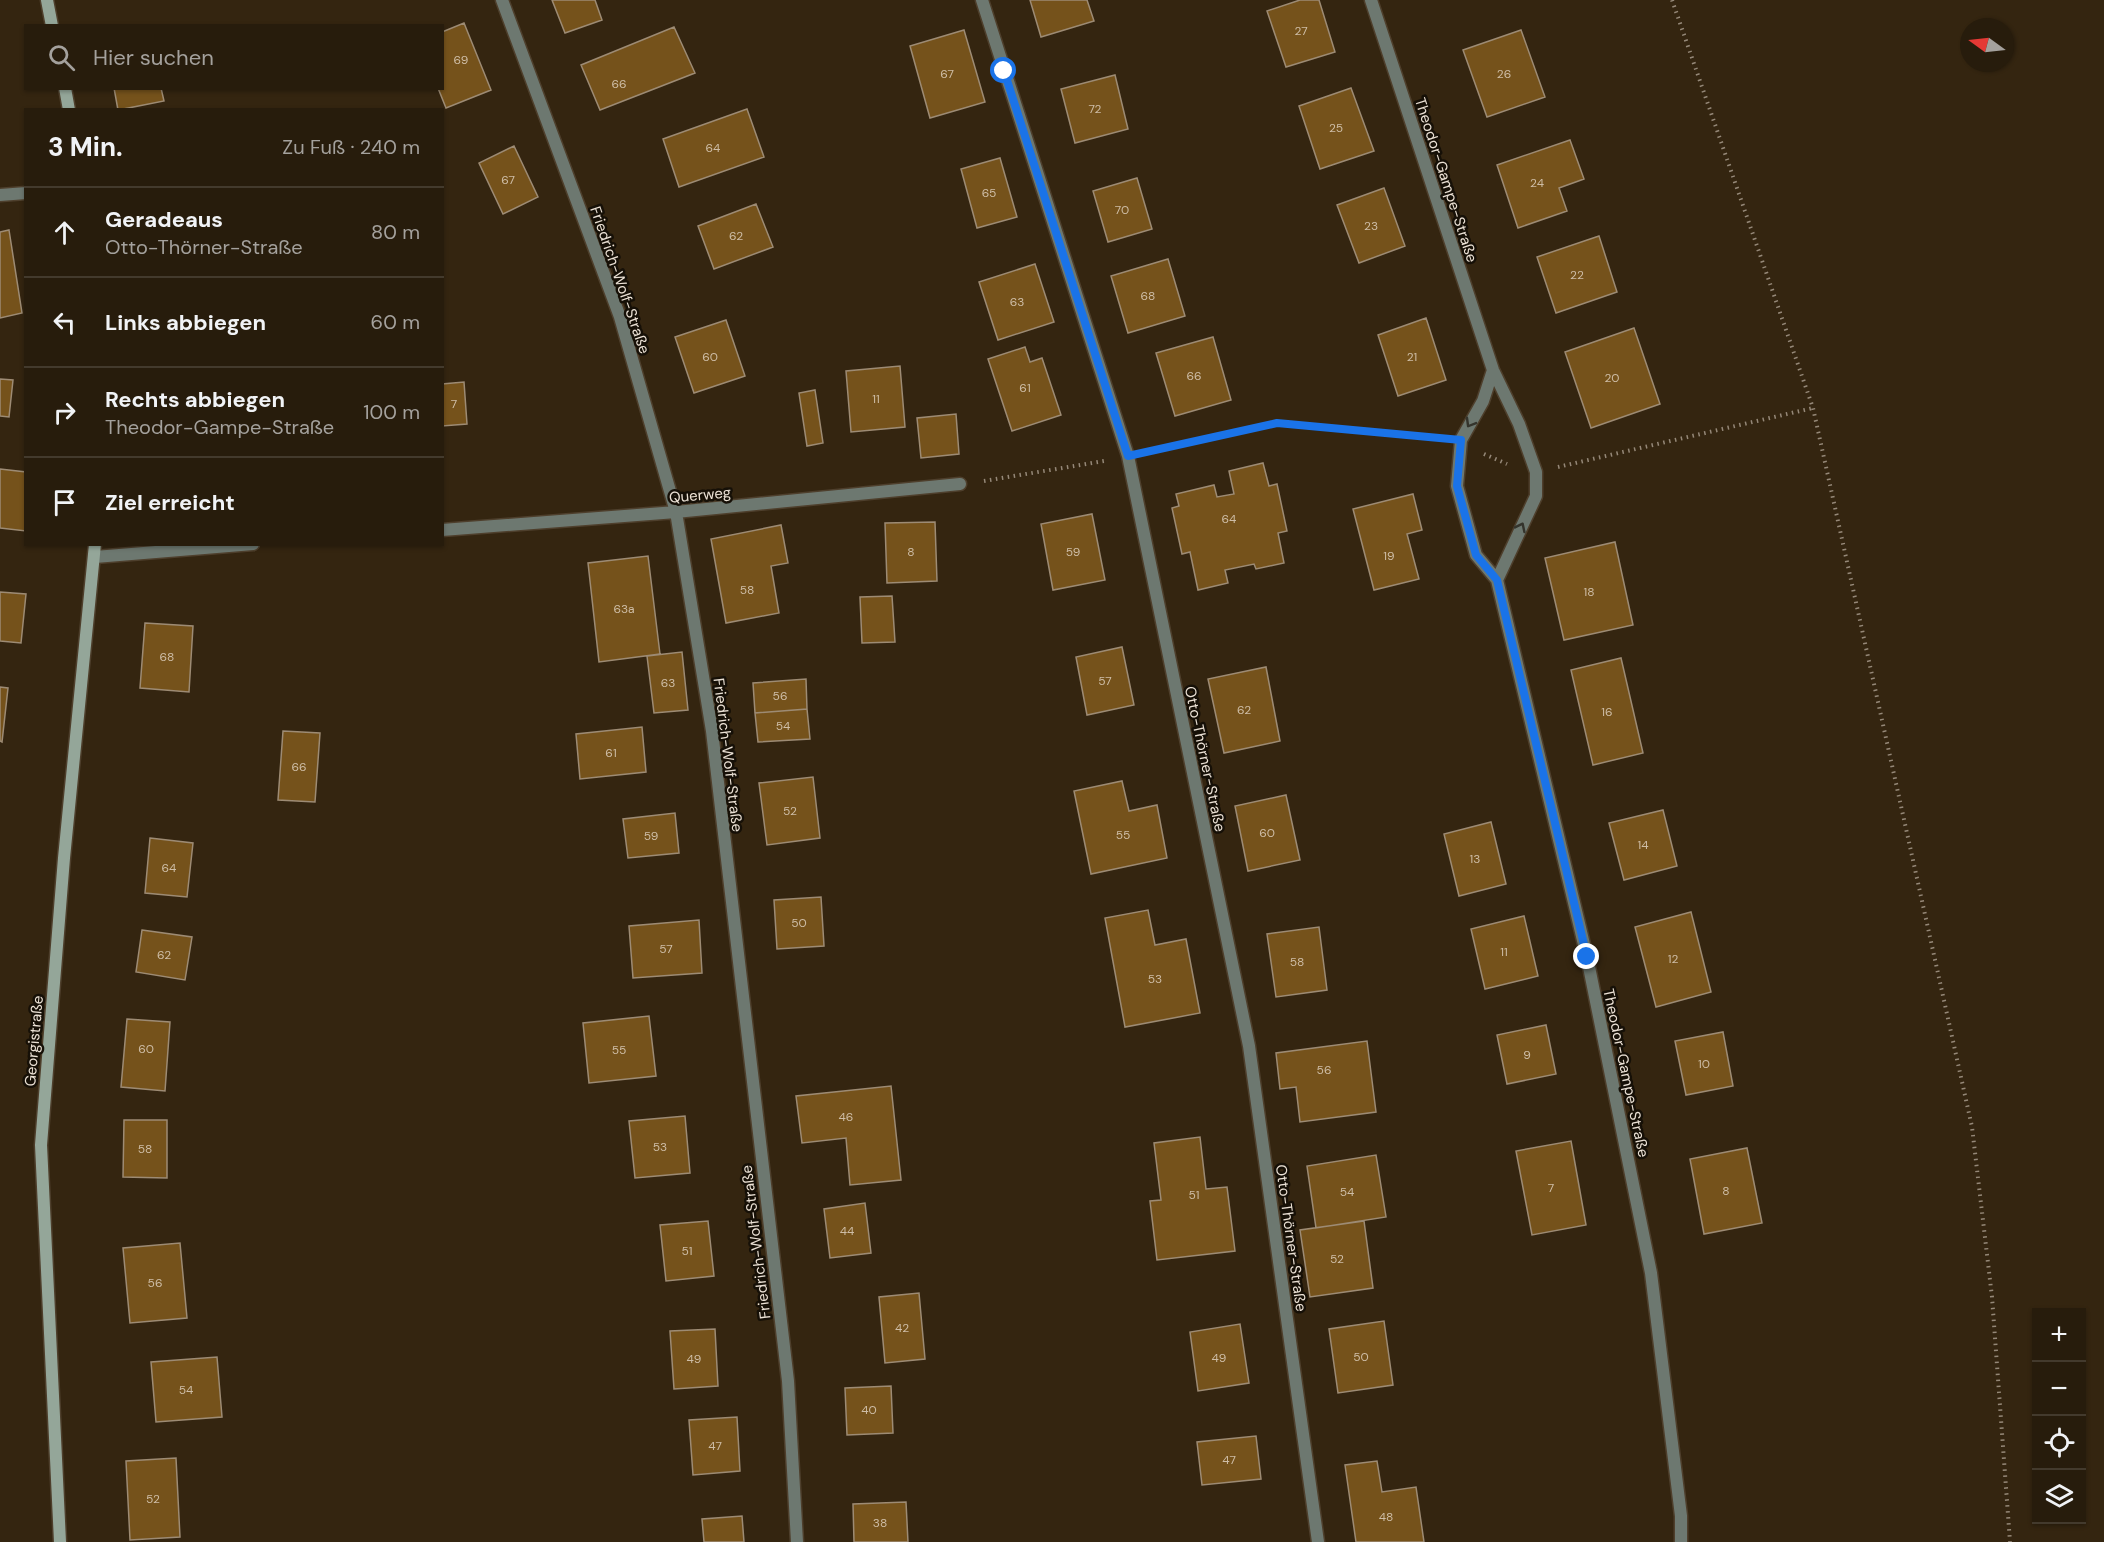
<!DOCTYPE html>
<html lang="de">
<head>
<meta charset="utf-8">
<style>
	:root { --surface:#271c0c; --page:#33291a; --text:#f1f3f6; --muted:#a4a19d; --line:#433a2d }
	body { margin:0; font-family:"DM Sans",sans-serif; background:var(--page); color:var(--text) }
	.controls { position:absolute; right:18px; bottom:18px; display:grid; overflow:hidden; border-radius:0px; box-shadow:0 2px 4px #0004 }
	.controls button { width:54px; height:54px; display:grid; place-items:center; padding:0; border:0; border-bottom:2px solid var(--line); background:var(--surface); color:var(--text); font:30px sans-serif }
	.compass { position:absolute; left:1960px; top:18px; width:54px; height:54px; border-radius:50%; background:var(--surface); box-shadow:0 2px 4px #0004; rotate:285deg }
	.stop { position:absolute; width:18px; height:18px; margin:-14px; border:4px solid #1a73e8; border-radius:50%; background:#fff }
	.stop.end { background:#1a73e8; border-color:#fff; box-shadow:0 2px 6px #0008 }
	.list { margin:0; padding:0; list-style:none }
	h2 { display:flex; justify-content:space-between; align-items:center; height:78px; margin:0; padding:0 24px; font-size:26px }
	h2 small { font-size:20px; font-weight:400; color:var(--muted) }
	.list li { display:grid; grid-template-columns:39px 1fr auto; gap:18px; align-items:center; box-sizing:border-box; height:90px; padding:0 24px; border-top:2px solid var(--line) }
	.list b { display:block; font-size:22px; white-space:nowrap }
	.list p { margin:0; font-size:20px; white-space:nowrap; color:var(--muted) }
	.list em { font-size:20px; font-style:normal; color:var(--muted) }
	.icon { flex:none; width:33px; height:33px; fill:none; stroke:currentColor; stroke-width:2; stroke-linecap:round; stroke-linejoin:round }
	.map { position:relative; flex:none; width:2104px; height:1542px; overflow:hidden }
	.search { position:absolute; background:var(--surface); box-shadow:0 2px 4px #0004; left:24px; top:24px; width:420px; height:66px; display:flex; align-items:center; gap:15px; box-sizing:border-box; padding:0 21px; border-radius:0px; color:var(--muted); font-size:22px }
	.panel { position:absolute; background:var(--surface); box-shadow:0 2px 4px #0004; left:24px; top:108px; width:420px; height:438px; border-radius:0px }
	.map>svg:first-child { display:block }
</style>
</head>
<body>
<div class="map">
<svg width="2104" height="1542" viewBox="0 0 2104 1542">
	<rect width="100%" height="100%" fill="#342510"/>
	<path fill="#75521b" stroke="#9d8b74" stroke-width="1.5" d="M552,0H595L602,20L565,33Z
		M1030,0H1087L1094,21L1041,37Z
		M1300,0H1319L1335,52L1286,67L1267,11Z
		M464,23L491,90L446,108L438,88H442V32Z
		M674,27L695,73L600,110L581,65Z
		M964,30L985,102L930,118L910,46Z
		M1521,30L1545,97L1487,117L1463,50Z
		M1115,75L1128,129L1075,143L1061,89Z
		M114,88H161L164,101L118,110Z
		M1351,88L1374,151L1320,169L1299,106Z
		M747,109L764,157L679,187L663,139Z
		M1570,140L1584,179L1559,188L1567,211L1518,228L1497,165Z
		M514,146L538,197L503,214L479,163Z
		M1000,158L1017,217L977,228L961,169Z
		M1137,178L1152,229L1108,242L1093,191Z
		M1384,188L1405,246L1359,263L1337,205Z
		M756,204L773,247L714,269L698,226Z
		M9,230L22,313L0,318V232Z
		M1599,236L1617,292L1556,313L1537,257Z
		M1168,259L1185,316L1128,333L1111,276Z
		M1035,264L1054,322L998,340L979,282Z
		M1426,318L1446,380L1398,396L1378,335Z
		M726,320L745,376L694,393L675,337Z
		M1634,328L1660,404L1591,428L1565,352Z
		M1213,337L1231,400L1175,416L1156,353Z
		M1025,347L1030,362L1042,358L1061,415L1012,431L988,359Z
		M900,366L905,427L851,432L846,371Z
		M0,379L13,380L9,417L0,416Z
		M464,382L467,424L442,426V384Z
		M815,390L823,443L807,446L799,393Z
		M956,414L959,454L921,458L917,418Z
		M1263,463L1269,486L1277,484L1287,531L1278,533L1284,563L1256,569L1254,564L1225,570L1228,583L1198,590L1190,552L1182,554L1172,508L1179,506L1176,494L1214,485L1217,497L1234,494L1229,471Z
		M0,469L26,472V531L0,528Z
		M1413,494L1422,530L1407,534L1419,579L1374,590L1353,509Z
		M1092,514L1105,580L1053,590L1041,524Z
		M935,522L937,581L887,583L885,523Z
		M781,525L788,563L771,566L779,613L726,623L711,539Z
		M1615,542L1633,625L1564,640L1545,558Z
		M648,556L660,654L599,662L588,563Z
		M0,592L26,594L21,643L0,641Z
		M892,596L895,642L862,643L860,597Z
		M145,623L193,626L189,692L140,688Z
		M1122,647L1134,705L1087,715L1076,657Z
		M682,652L688,710L654,713L647,656Z
		M1621,658L1643,753L1593,765L1571,670Z
		M1266,667L1280,741L1224,753L1208,679Z
		M806,679L807,709L755,713L753,683Z
		M0,687L8,688L2,742L0,741Z
		M807,709L810,739L758,742L755,713Z
		M642,727L646,772L580,779L576,734Z
		M283,731L320,733L315,802L278,800Z
		M813,777L820,838L767,845L759,783Z
		M1122,781L1129,811L1157,805L1167,858L1091,874L1074,791Z
		M1286,795L1300,860L1248,871L1235,806Z
		M1663,810L1677,866L1624,880L1609,823Z
		M675,813L679,853L628,858L623,819Z
		M1491,822L1506,884L1459,896L1444,834Z
		M150,838L193,843L187,897L145,893Z
		M821,897L824,946L777,949L774,900Z
		M1148,910L1155,945L1186,939L1200,1013L1125,1027L1105,918Z
		M1691,912L1711,992L1656,1007L1635,927Z
		M1524,916L1538,976L1485,989L1471,929Z
		M699,920L702,973L633,978L629,926Z
		M1319,927L1327,990L1276,997L1267,934Z
		M142,930L192,937L185,980L136,972Z
		M649,1016L656,1076L589,1083L583,1023Z
		M127,1019L170,1022L165,1091L121,1087Z
		M1546,1025L1556,1074L1507,1084L1497,1035Z
		M1723,1032L1733,1086L1686,1095L1675,1041Z
		M1367,1041L1376,1112L1300,1122L1296,1087L1280,1089L1276,1053Z
		M891,1086L901,1180L850,1185L846,1138L802,1143L796,1096Z
		M685,1116L690,1173L635,1178L629,1121Z
		M124,1120H167V1178L123,1177Z
		M1200,1137L1206,1189L1227,1187L1235,1251L1157,1260L1150,1201L1161,1200L1154,1143Z
		M1571,1141L1586,1225L1532,1235L1516,1151Z
		M1747,1148L1762,1223L1704,1234L1690,1159Z
		M1376,1155L1386,1217L1316,1228L1307,1166Z
		M865,1203L871,1253L830,1258L824,1209Z
		M708,1221L714,1276L666,1281L660,1225Z
		M1364,1221L1373,1288L1310,1297L1300,1230Z
		M180,1243L187,1318L130,1323L123,1248Z
		M919,1293L925,1359L885,1363L879,1297Z
		M1384,1321L1393,1385L1338,1393L1329,1329Z
		M1240,1324L1249,1383L1198,1391L1190,1332Z
		M715,1329L718,1386L674,1389L670,1331Z
		M217,1357L222,1417L156,1422L151,1362Z
		M891,1386L893,1433L847,1435L845,1388Z
		M737,1417L740,1471L693,1475L689,1420Z
		M1256,1436L1261,1479L1202,1485L1197,1442Z
		M176,1458L180,1537L130,1540L126,1461Z
		M1377,1461L1382,1492L1416,1487L1424,1542H1356L1345,1465Z
		M906,1502L908,1542H854L853,1504Z
		M742,1516L744,1542H704L702,1519Z"/>
	<g fill="none" stroke-linecap="round" stroke-linejoin="round">
		<defs>
			<path id="street" d="M502,0L620,317L676,512L712,731L788,1381L797,1542
				M982,0L1128,456L1249,1046L1318,1542
				M1371,0L1493,370L1519,424L1536,472V496L1497,580
				M0,195L26,193
				M1493,370L1483,401L1461,440L1457,486L1476,555L1497,580L1587,957L1651,1273L1681,1516V1542
				M442,530L676,512L960,484
				M95,557L253,544"/>
			<path id="secondary" d="M47,0L52,26
				M65,88L69,110
				M60,1542L41,1145L64,858L95,544"/>
		</defs>
		<use href="#street" stroke="#4e3f2c" stroke-width="15"/>
		<use href="#secondary" stroke="#4e3f2c" stroke-width="15"/>
		<path stroke="#958878" stroke-width="4" stroke-dasharray="1.5 4.5" stroke-linecap="butt" d="M1672,0L1813,408L1972,1127L1992,1297L2010,1542
			M1152,451L1277,424L1438,438
			M1484,454L1507,464
			M1558,467L1813,408
			M984,481L1104,461"/>
		<use href="#street" stroke="#6d7870" stroke-width="12"/>
		<use href="#secondary" stroke="#94a699" stroke-width="12"/>
	</g>
	<defs><path id="oneway-chevron" d="M-2-3.5L2.5 0L-2 3.5" fill="none" stroke-width="1.6" stroke-linecap="round" stroke-linejoin="round" transform="scale(1.5)"/></defs>
	<g stroke="#34342c">
		<use href="#oneway-chevron" transform="translate(1470 423) rotate(120)"/>
		<use href="#oneway-chevron" transform="translate(1521 527) rotate(-64)"/>
	</g>
	<g fill="none" stroke-linecap="round" stroke-linejoin="round">
		<path stroke="#1a73e8" stroke-width="8" d="M1004,71L1128,456L1277,423L1461,440L1457,486L1476,555L1497,580L1587,957"/>
	</g>
	<g text-anchor="middle" dominant-baseline="central" stroke-width="5" stroke-linejoin="round" paint-order="stroke">
		<g font-size="12" fill="#cebda6">
			<text x="1301" y="31">27</text>
			<text x="461" y="60">69</text>
			<text x="947" y="74">67</text>
			<text x="1504" y="74">26</text>
			<text x="619" y="84">66</text>
			<text x="1095" y="109">72</text>
			<text x="1336" y="128">25</text>
			<text x="713" y="148">64</text>
			<text x="508" y="180">67</text>
			<text x="1537" y="183">24</text>
			<text x="989" y="193">65</text>
			<text x="1122" y="210">70</text>
			<text x="1371" y="226">23</text>
			<text x="736" y="236">62</text>
			<text x="1577" y="275">22</text>
			<text x="1148" y="296">68</text>
			<text x="1017" y="302">63</text>
			<text x="710" y="357">60</text>
			<text x="1412" y="357">21</text>
			<text x="1194" y="376">66</text>
			<text x="1612" y="378">20</text>
			<text x="1025" y="388">61</text>
			<text x="876" y="399">11</text>
			<text x="454" y="404">7</text>
			<text x="1229" y="519">64</text>
			<text x="911" y="552">8</text>
			<text x="1073" y="552">59</text>
			<text x="1389" y="556">19</text>
			<text x="747" y="590">58</text>
			<text x="1589" y="592">18</text>
			<text x="624" y="609">63a</text>
			<text x="167" y="657">68</text>
			<text x="1105" y="681">57</text>
			<text x="668" y="683">63</text>
			<text x="780" y="696">56</text>
			<text x="1244" y="710">62</text>
			<text x="1607" y="712">16</text>
			<text x="783" y="726">54</text>
			<text x="611" y="753">61</text>
			<text x="299" y="767">66</text>
			<text x="790" y="811">52</text>
			<text x="1267" y="833">60</text>
			<text x="1123" y="835">55</text>
			<text x="651" y="836">59</text>
			<text x="1643" y="845">14</text>
			<text x="1475" y="859">13</text>
			<text x="169" y="868">64</text>
			<text x="799" y="923">50</text>
			<text x="666" y="949">57</text>
			<text x="1504" y="952">11</text>
			<text x="164" y="955">62</text>
			<text x="1673" y="959">12</text>
			<text x="1297" y="962">58</text>
			<text x="1155" y="979">53</text>
			<text x="146" y="1049">60</text>
			<text x="619" y="1050">55</text>
			<text x="1527" y="1055">9</text>
			<text x="1704" y="1064">10</text>
			<text x="1324" y="1070">56</text>
			<text x="846" y="1117">46</text>
			<text x="660" y="1147">53</text>
			<text x="145" y="1149">58</text>
			<text x="1551" y="1188">7</text>
			<text x="1726" y="1191">8</text>
			<text x="1347" y="1192">54</text>
			<text x="1194" y="1195">51</text>
			<text x="847" y="1231">44</text>
			<text x="687" y="1251">51</text>
			<text x="1337" y="1259">52</text>
			<text x="155" y="1283">56</text>
			<text x="902" y="1328">42</text>
			<text x="1361" y="1357">50</text>
			<text x="1219" y="1358">49</text>
			<text x="694" y="1359">49</text>
			<text x="186" y="1390">54</text>
			<text x="869" y="1410">40</text>
			<text x="715" y="1446">47</text>
			<text x="1229" y="1460">47</text>
			<text x="153" y="1499">52</text>
			<text x="1386" y="1517">48</text>
			<text x="880" y="1523">38</text>
		</g>
		<g font-size="15" fill="#ebe1d5" stroke="#161007">
			<text transform="translate(1446 180) rotate(72)">Theodor-Gampe-Straße</text>
			<text transform="translate(620 280) rotate(71)">Friedrich-Wolf-Straße</text>
			<text transform="translate(700 495) rotate(-5)">Querweg</text>
			<text transform="translate(728 755) rotate(83)">Friedrich-Wolf-Straße</text>
			<text transform="translate(1205 759) rotate(78)">Otto-Thörner-Straße</text>
			<text transform="translate(34 1041) rotate(-85)">Georgistraße</text>
			<text transform="translate(1626 1073) rotate(78)">Theodor-Gampe-Straße</text>
			<text transform="translate(1291 1238) rotate(82)">Otto-Thörner-Straße</text>
			<text transform="translate(756 1242) rotate(-97)">Friedrich-Wolf-Straße</text>
		</g>
	</g>
</svg>
<div class="controls">
<button>+</button>
<button>−</button>
<button><svg class="icon" aria-label="locate" viewBox="0 0 24 24"><circle cx="12" cy="12" r="6"/><path d="M12 2v4M12 18v4M2 12h4M18 12h4"/></svg></button>
<button><svg class="icon" aria-label="layers" viewBox="0 0 24 24"><path d="M12 4l9 5-9 5-9-5zM3 14l9 5 9-5"/></svg></button>
</div>
<svg class="compass" viewBox="-18 -18 36 36"><path d="M0-13l5 13h-10z" fill="#e53935"/><path d="M0 13l5-13h-10z" fill="#a4a19d"/></svg>
<div class="stop" style="left:1004px;top:71px"></div>
<div class="stop end" style="left:1587px;top:957px"></div>
<div class="search"><svg class="icon" aria-label="search" viewBox="0 0 24 24"><circle cx="10" cy="10" r="6"/><path d="M15 15l6 6"/></svg>Hier suchen</div>
<section class="panel">
<h2>3 Min.<small>Zu Fuß · 240 m</small></h2>
<ul class="list">
<li><svg class="icon" aria-label="ahead" viewBox="0 0 24 24"><path d="M12 20V5M6 11l6-6 6 6"/></svg><div><b>Geradeaus</b><p>Otto-Thörner-Straße</p></div><em>80 m</em></li>
<li><svg class="icon" aria-label="left" viewBox="0 0 24 24"><path d="M17 20v-9H6M10 6l-5 5 5 5"/></svg><div><b>Links abbiegen</b></div><em>60 m</em></li>
<li><svg class="icon" aria-label="right" viewBox="0 0 24 24"><path d="M7 20v-9h11M14 6l5 5-5 5"/></svg><div><b>Rechts abbiegen</b><p>Theodor-Gampe-Straße</p></div><em>100 m</em></li>
<li><svg class="icon" aria-label="arrive" viewBox="0 0 24 24"><path d="M6 21V4h12l-3 4 3 4H6"/></svg><div><b>Ziel erreicht</b></div></li>
</ul>
</section>
</div>
</body>
</html>
